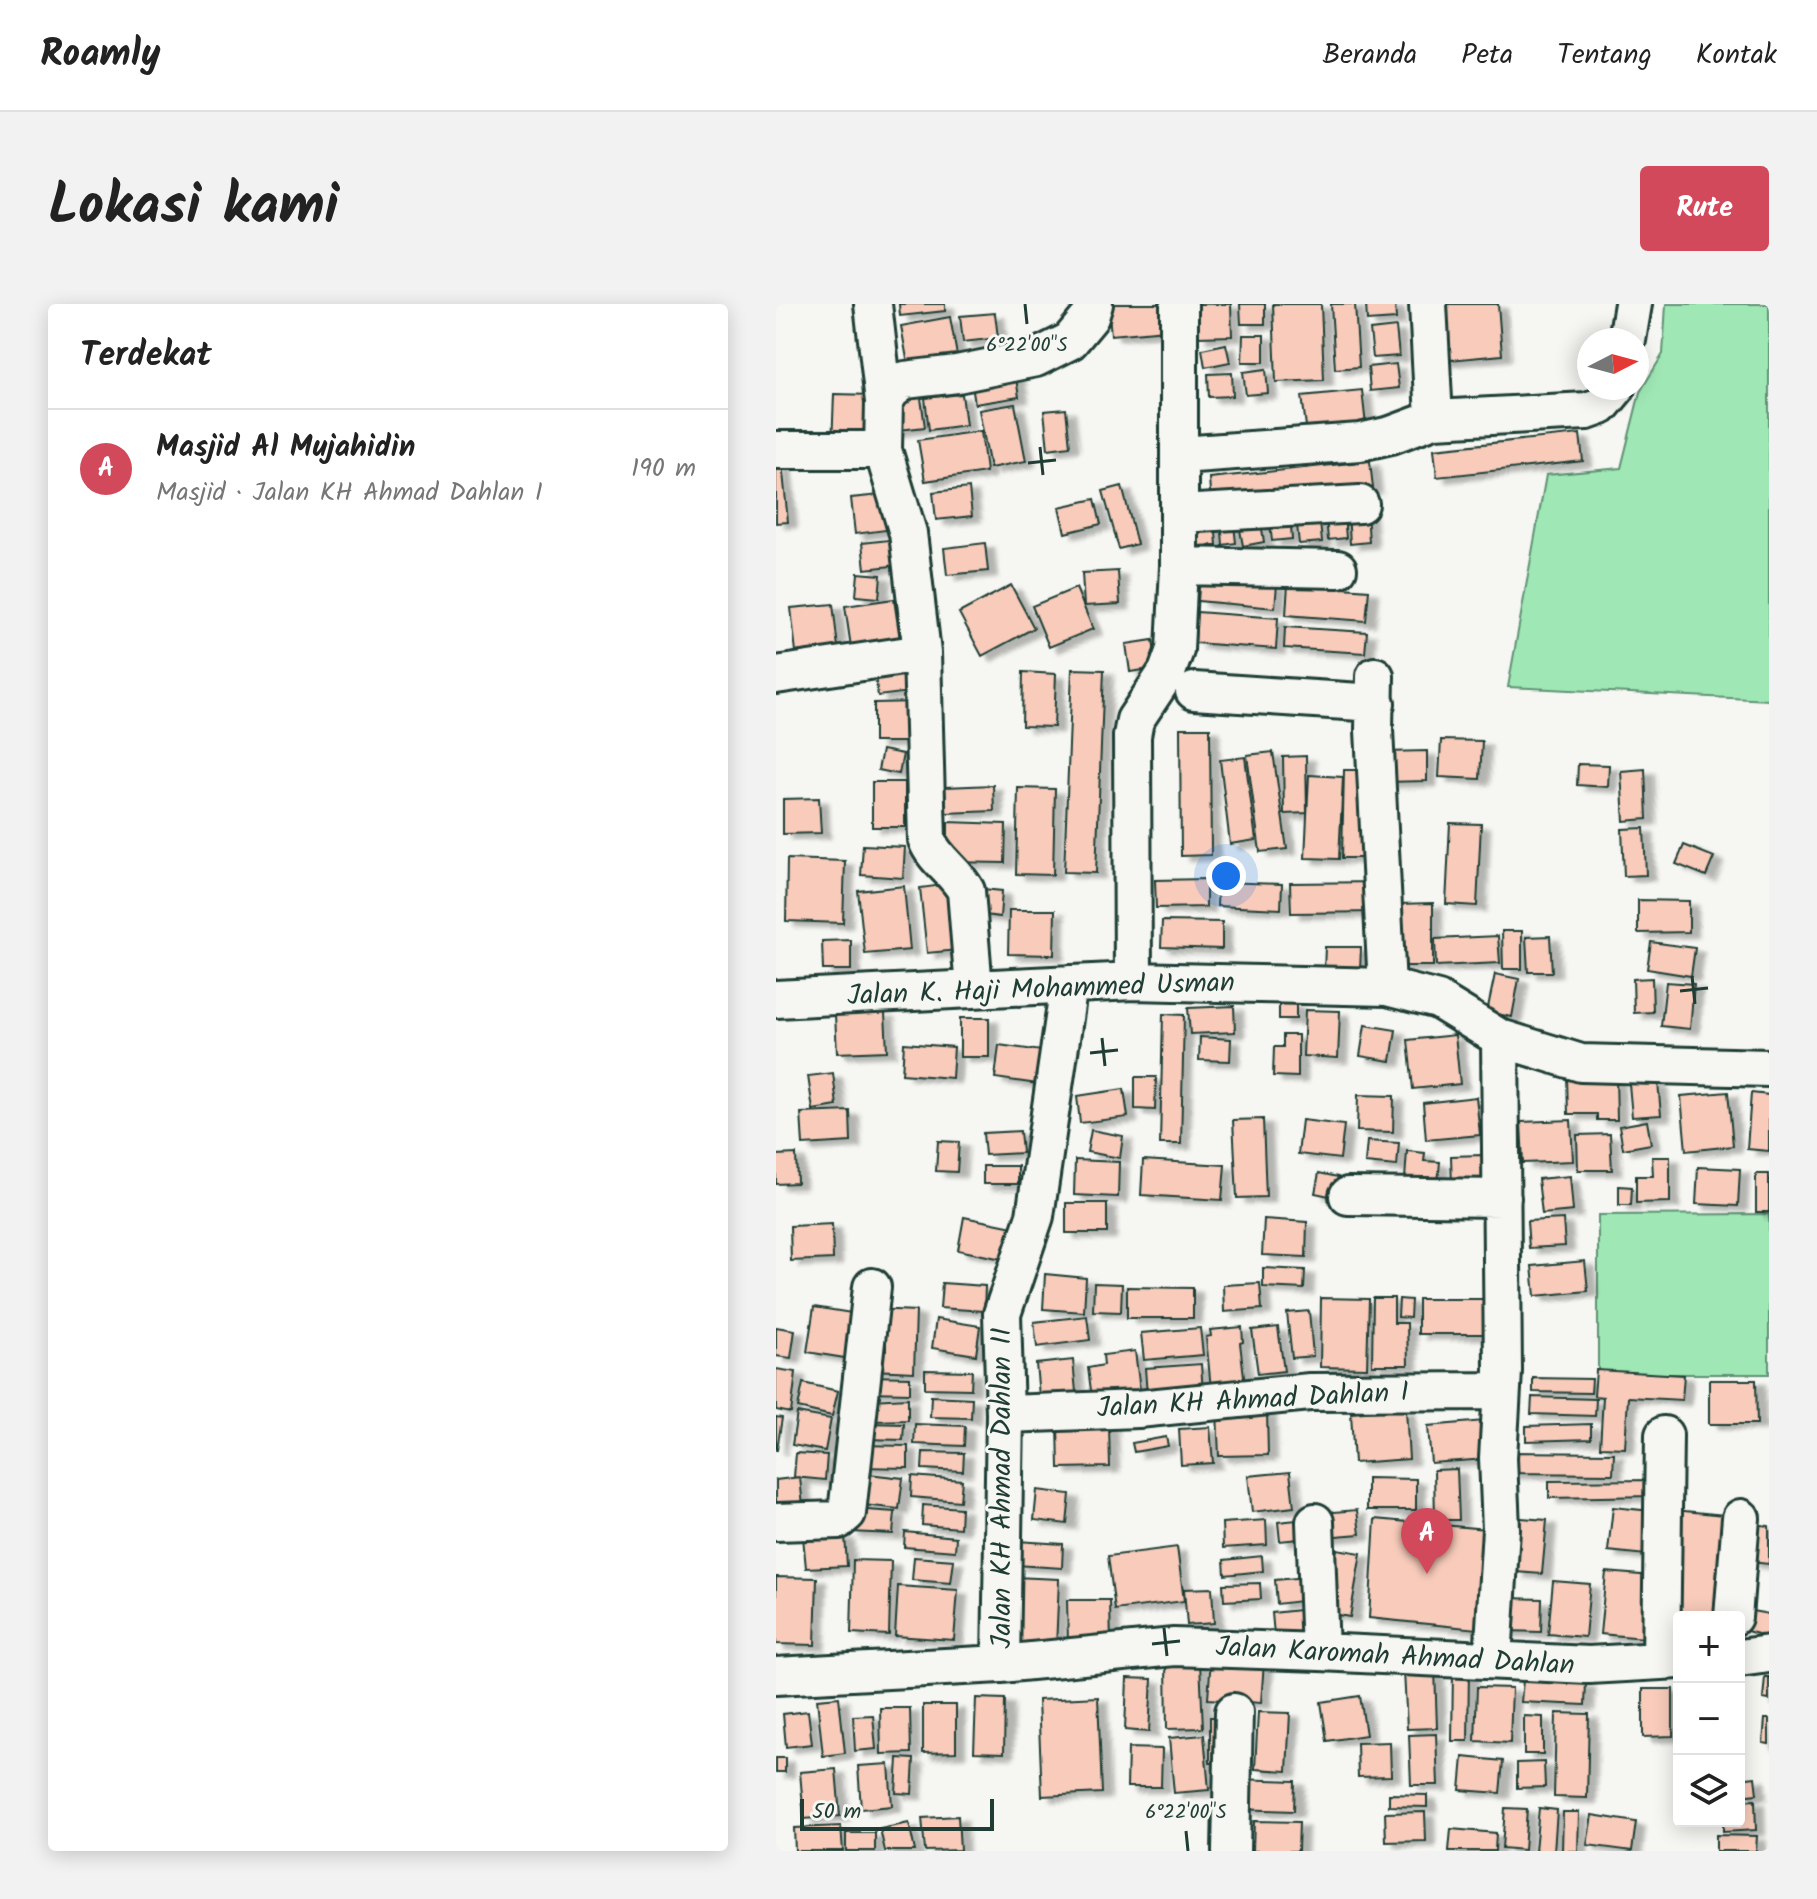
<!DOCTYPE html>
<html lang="id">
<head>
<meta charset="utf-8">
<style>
	:root { --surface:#fff; --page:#f2f2f2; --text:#222; --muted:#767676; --line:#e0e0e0; --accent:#d1495b }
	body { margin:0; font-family:Kalam,sans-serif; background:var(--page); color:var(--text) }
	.controls { position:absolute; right:24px; bottom:24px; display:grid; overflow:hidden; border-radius:8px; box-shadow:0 4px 20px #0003 }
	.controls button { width:72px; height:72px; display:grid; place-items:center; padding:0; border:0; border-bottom:2px solid var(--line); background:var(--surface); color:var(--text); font:40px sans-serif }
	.compass { position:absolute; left:801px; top:24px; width:72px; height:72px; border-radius:50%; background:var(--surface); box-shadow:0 4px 20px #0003; rotate:84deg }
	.scale { position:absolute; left:24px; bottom:20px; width:194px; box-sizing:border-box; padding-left:8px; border:4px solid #1f3d34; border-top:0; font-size:22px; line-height:28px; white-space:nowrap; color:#1f3d34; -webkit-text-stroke:6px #f6f6f2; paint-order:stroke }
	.you { position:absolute; left:450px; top:572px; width:28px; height:28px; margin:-20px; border:6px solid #fff; border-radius:50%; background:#1a73e8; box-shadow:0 0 0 12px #1a73e833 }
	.badge { display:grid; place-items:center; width:52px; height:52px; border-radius:50%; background:var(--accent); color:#fff; font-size:26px; font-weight:700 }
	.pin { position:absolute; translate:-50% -66px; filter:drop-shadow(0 2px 4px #0008) }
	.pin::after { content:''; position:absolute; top:42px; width:28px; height:24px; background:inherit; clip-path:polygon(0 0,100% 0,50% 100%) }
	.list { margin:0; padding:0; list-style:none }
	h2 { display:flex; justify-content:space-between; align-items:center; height:104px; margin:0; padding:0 32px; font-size:34px }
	h2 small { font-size:26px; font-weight:400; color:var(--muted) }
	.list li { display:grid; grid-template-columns:52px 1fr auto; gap:24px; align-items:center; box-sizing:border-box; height:120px; padding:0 32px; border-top:2px solid var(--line) }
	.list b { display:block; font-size:30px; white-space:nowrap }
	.list p { margin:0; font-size:26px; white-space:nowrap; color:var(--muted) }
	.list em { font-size:26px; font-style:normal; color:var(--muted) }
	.icon { flex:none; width:44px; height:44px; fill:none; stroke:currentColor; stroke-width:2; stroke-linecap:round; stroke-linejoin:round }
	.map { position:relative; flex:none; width:993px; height:1547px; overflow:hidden; border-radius:8px }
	header { display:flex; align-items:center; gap:48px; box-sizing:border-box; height:112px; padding:0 40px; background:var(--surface); border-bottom:2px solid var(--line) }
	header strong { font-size:38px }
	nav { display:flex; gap:44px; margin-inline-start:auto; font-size:28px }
	.intro { display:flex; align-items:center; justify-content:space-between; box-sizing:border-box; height:192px; padding:0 48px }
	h1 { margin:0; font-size:56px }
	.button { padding:20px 36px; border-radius:8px; background:var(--accent); color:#fff; font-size:28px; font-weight:700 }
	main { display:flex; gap:48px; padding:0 48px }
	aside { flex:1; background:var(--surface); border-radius:8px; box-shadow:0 4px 20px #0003 }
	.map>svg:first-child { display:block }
</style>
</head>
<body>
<header>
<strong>Roamly</strong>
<nav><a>Beranda</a><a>Peta</a><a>Tentang</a><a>Kontak</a></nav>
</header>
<div class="intro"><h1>Lokasi kami</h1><a class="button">Rute</a></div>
<main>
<aside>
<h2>Terdekat<small></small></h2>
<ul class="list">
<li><span class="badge">A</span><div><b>Masjid Al Mujahidin</b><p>Masjid · Jalan KH Ahmad Dahlan I</p></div><em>190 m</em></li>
</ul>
</aside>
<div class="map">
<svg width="993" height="1547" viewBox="0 0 993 1547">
	<defs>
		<filter id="shadow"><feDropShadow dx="9" dy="5" stdDeviation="2" flood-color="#0004"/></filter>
	</defs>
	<rect width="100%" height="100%" fill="#f6f6f2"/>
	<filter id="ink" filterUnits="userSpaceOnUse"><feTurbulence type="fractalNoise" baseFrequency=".0125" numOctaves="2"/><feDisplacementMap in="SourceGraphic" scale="16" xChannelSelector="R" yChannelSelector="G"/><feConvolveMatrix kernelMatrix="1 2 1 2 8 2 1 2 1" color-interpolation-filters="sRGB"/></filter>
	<g filter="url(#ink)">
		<path fill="#9fe7b5" stroke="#5f9274" stroke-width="2" d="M890,0H993V396L732,383L770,171L845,164L864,88L887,50Z
			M993,910V1070H822V911Z"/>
		<path fill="#f8cbba" stroke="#1f3d34" stroke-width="2" filter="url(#shadow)" d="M123,0H169V7L124,12Z
			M332,0H387L390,26L335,31Z
			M421,0H455L456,32L422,33Z
			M464,0H489V20H465Z
			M497,0H545L548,76L500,78Z
			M555,0H579L583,63L559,65Z
			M590,0H619L620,15L591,17Z
			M657,0H722L726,51L663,57Z
			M219,9L222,34L187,38L184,12Z
			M174,13L182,57L133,66L125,22Z
			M620,23L623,52L597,54L594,26Z
			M467,31H488V58H466Z
			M450,40L454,58L429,63L426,45Z
			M620,60L623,84L594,87L592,63Z
			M490,65L492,89L470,91L467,68Z
			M239,68L243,93L199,100L195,75Z
			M456,69L457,92L433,93L432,70Z
			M586,86L590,122L531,130L526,92Z
			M58,90L98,91L97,143L56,142Z
			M186,90L190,121L153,126L149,94Z
			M145,94L149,123L114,127L110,99Z
			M239,100L250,157L214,164L203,106Z
			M290,105L294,142L272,145L268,107Z
			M205,127L210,168L149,177L142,136Z
			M804,130L807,157L661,173L658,145Z
			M594,157L597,184L435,201L433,174Z
			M0,158H6L12,218L0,219Z
			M346,182L361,240L343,245L327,187Z
			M193,184L196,212L160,216L157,188Z
			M114,190L118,225L79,230L75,194Z
			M319,195L325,220L289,229L283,203Z
			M591,207L593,238L574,240L572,208Z
			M543,209L546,238L523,240L520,211Z
			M514,210L516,235L496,237L493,212Z
			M484,211L488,238L467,242L462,215Z
			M568,211L570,234L552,236L550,213Z
			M457,212L460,239L447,241L445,214Z
			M439,215L441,241L421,242L419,216Z
			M122,235L124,261L89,265L86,239Z
			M209,239L212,267L171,271L168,244Z
			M342,267L344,300L308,302L306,269Z
			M82,269L105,271L103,294L80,292Z
			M424,272L501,280L499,304L422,297Z
			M512,280L593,286L590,317L510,311Z
			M235,281L258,324L206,352L183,309Z
			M300,284L317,325L273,343L256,302Z
			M118,295L124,336L75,343L69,302Z
			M57,300L62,344L20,348L15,304Z
			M421,308L502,314L500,345L419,339Z
			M509,323L591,328L589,349L508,344Z
			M377,336L381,364L354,368L350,340Z
			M139,360L142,387L102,392L98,366Z
			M296,365L328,366L320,569L288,568Z
			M247,368L280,370L278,423L246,422Z
			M140,398V438H98V399Z
			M404,424H434L435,551L405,552Z
			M665,436L706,437L704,475L663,473Z
			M106,446L127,450L123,470L102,466Z
			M651,447V477L608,478V448Z
			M497,448L511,545L484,548L471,451Z
			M530,452L531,509L508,510L507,453Z
			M469,453L480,536L454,540L444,456Z
			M802,460L833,461L832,483L801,481Z
			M869,465L871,515L848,517L845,467Z
			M568,466H599L596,554H566Z
			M533,471L567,473L563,555L529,554Z
			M96,478H129V523H96Z
			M217,481L218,507L170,509L169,483Z
			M242,484L279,485L277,571L240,570Z
			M43,494L45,529L7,530V495Z
			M172,518L230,520L229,559L172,558Z
			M674,519L705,520L701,602L670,600Z
			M868,524L870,571L848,572L846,525Z
			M87,541L129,543L127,574L85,571Z
			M908,541L938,553L930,572L900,560Z
			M11,555L69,557L67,619L10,617Z
			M430,575V603L380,604L379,576Z
			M442,578L506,580L505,605L441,602Z
			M604,578L605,608L515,609L514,579Z
			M174,580L182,646L151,649L144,584Z
			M128,582L134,646L89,650L82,587Z
			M197,584L226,587L224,613L194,609Z
			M862,596L913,597V628L862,629Z
			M657,599V662H621V600Z
			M233,606H279L278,651L232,650Z
			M386,617L446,618V645L385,643Z
			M726,627H746V665H727Z
			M722,632L724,659L660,662L659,635Z
			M774,632L776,668H752L750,633Z
			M75,636V666H47L46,637Z
			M875,638L919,644L915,672L871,665Z
			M549,643H585L584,667H548Z
			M719,670L743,675L736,713L711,708Z
			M876,674L877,708L858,709L857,675Z
			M890,678L918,680L914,725L885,722Z
			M503,699L520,700V715H503Z
			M458,702L459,728L414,730L412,704Z
			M529,706L564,707L562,754L527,752Z
			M109,709L111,747L61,749L59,711Z
			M387,710L408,711L405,840H384Z
			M184,714H213V753H184Z
			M589,721L620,726L615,757L584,752Z
			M507,731H522V773L497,772L498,743H507Z
			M679,731L684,780L637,785L632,736Z
			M424,733L455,735L454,757L423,756Z
			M128,739L178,743L176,774L126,770Z
			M223,741L266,747L262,780L219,774Z
			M57,769L61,802L37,806L32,772Z
			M840,771L841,816H821V810H792L791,772Z
			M359,773H380L379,806L359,805Z
			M882,778L885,811L856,813L853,780Z
			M348,785L352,813L304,819L301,792Z
			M952,788L957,842L910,847L905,792Z
			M975,789L993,791V847L971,845Z
			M582,791L618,792L617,828L581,827Z
			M700,793L704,831L650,836L647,799Z
			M74,807L75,838L27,841L25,809Z
			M487,815L490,893L461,894L457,816Z
			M526,816L568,821L564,855L522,850Z
			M795,816L797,857L747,859L745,818Z
			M871,817L875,840L847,845L843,822Z
			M315,826L347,832L344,854L311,848Z
			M244,827L246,849L209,851L207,829Z
			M834,830L836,866H802L801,831Z
			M162,837L183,838L181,868L160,867Z
			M591,837L623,839L621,862L589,859Z
			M631,847L649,849L648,857L664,858L662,878L629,875Z
			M20,850L21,879L0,880V851Z
			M706,851L707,882L676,883L675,852Z
			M876,853H894V898L860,899V872H877Z
			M299,856L343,858L342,893L298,891Z
			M367,856L449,861L446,896L365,891Z
			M207,862H242V880H207Z
			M922,863L964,865L962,902L920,900Z
			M543,869L562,873L558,893L539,889Z
			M980,870H993V908H980Z
			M794,872L797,907L766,910L762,875Z
			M843,882L856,883L855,901H843Z
			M290,899H331V929H290Z
			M188,913L242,924L236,957L182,946Z
			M488,915L531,918L530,953L486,951Z
			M787,915L789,942L753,944L751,917Z
			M56,920L57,955L15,957L14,922Z
			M809,957L812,987L759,992L756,962Z
			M487,964L529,966L528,985L487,983Z
			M269,970L310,974L308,1008L267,1005Z
			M166,979L209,982L208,1007L164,1004Z
			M318,979L346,980L345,1008L317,1007Z
			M484,979L486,1005L448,1008L447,981Z
			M351,983L417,984V1014H351Z
			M545,994L593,995L591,1064L544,1063Z
			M597,994H618V1019H631L632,1061H596Z
			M623,995L635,996L634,1014L622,1013Z
			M642,995H710L711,1030H642Z
			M38,1003L82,1010L75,1055L31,1048Z
			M97,1005L140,1007L138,1068L97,1066L98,1046H110V1035H96Z
			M533,1007L537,1052L516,1054L511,1009Z
			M311,1012L314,1036L261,1043L258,1018Z
			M160,1015L204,1022L200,1051L156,1044Z
			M0,1023L19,1026L15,1054L0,1052Z
			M466,1023L467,1038L464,1039L469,1081L435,1085L430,1033L435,1032L434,1026Z
			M502,1023L508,1067L482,1070L476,1026Z
			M424,1024L427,1051L368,1056L365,1029Z
			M359,1047L364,1086L316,1094L312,1064L328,1061L327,1051Z
			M297,1056L300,1088L263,1092L260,1060Z
			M425,1060L427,1089L371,1092L369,1064Z
			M0,1065L20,1068L15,1109L0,1106Z
			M149,1066L196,1067L195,1085L149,1084Z
			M820,1066L908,1071L906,1096L852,1093L849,1144L824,1143L827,1093L818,1092Z
			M93,1072L134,1073V1089L93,1088Z
			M757,1074L816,1075L815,1089L757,1088Z
			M933,1076H980L981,1120H933Z
			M27,1079L62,1087L56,1112L22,1104Z
			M155,1092L196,1094L195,1114L154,1113Z
			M756,1093L820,1095L819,1112L755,1110Z
			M132,1094V1116L95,1117L94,1096Z
			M630,1105L633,1155L578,1159L575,1109Z
			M491,1107L492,1151L443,1152L441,1108Z
			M21,1109L55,1115L49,1147L16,1141Z
			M0,1113L6,1114L1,1146H0Z
			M708,1117L711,1155L655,1159L652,1122Z
			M91,1119L128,1120L127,1136L90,1135Z
			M139,1120L189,1122L188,1142L138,1140Z
			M333,1120L334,1163L283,1164L282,1121Z
			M815,1120V1135L750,1137V1122Z
			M434,1123L437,1159L405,1161L403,1125Z
			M390,1133L392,1142L358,1148L356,1139Z
			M84,1141L132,1142V1164L84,1163Z
			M147,1148L188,1149L187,1167L146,1165Z
			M733,1148L838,1149L837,1170L732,1169Z
			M20,1149L51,1151L49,1176L18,1173Z
			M681,1165L683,1216H659L658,1166Z
			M514,1168L518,1203L476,1208L472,1172Z
			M83,1169L127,1174L123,1205L79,1200Z
			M136,1172L186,1176L184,1197L135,1193Z
			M24,1173L28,1213L0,1215V1176Z
			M591,1174L640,1175V1206H591Z
			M876,1176V1192L773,1194V1177Z
			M261,1186L294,1190L291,1220L258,1216Z
			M147,1201L185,1204L184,1224L146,1221Z
			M837,1203L875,1207L870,1251L832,1247Z
			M77,1205L119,1208L117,1230L75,1228Z
			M581,1206L584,1230L548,1233L546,1209Z
			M898,1206L948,1211L938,1313H903Z
			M745,1214L771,1216L766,1270L740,1268Z
			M530,1215L532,1234L504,1237L502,1218Z
			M599,1215L710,1225L701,1325L593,1314Z
			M490,1216L491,1241L447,1244L446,1219Z
			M979,1220L993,1222V1260L974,1258Z
			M129,1228L180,1233L179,1247L128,1243Z
			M69,1231L71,1262L30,1264L27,1233Z
			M241,1237L287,1240L286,1264L240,1261Z
			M401,1243L408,1297L339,1306L332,1252Z
			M561,1245L585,1249L574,1313L550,1309Z
			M486,1252L487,1267L449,1271L448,1256Z
			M138,1253L178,1256L175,1279L136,1276Z
			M77,1256L115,1257L113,1331L75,1329Z
			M830,1268L876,1272L869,1334L824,1330Z
			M0,1273L41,1274L39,1341L0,1340Z
			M238,1273L283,1275L280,1343L236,1341Z
			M531,1273L533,1296L501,1300L499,1276Z
			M777,1277L814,1280L809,1333L772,1330Z
			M484,1279L485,1295L448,1297L447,1280Z
			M122,1282L182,1286L178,1336L119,1332Z
			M436,1284L438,1319L411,1321L408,1285Z
			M729,1294L766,1295L765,1328L729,1327Z
			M291,1296H334L335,1341H292Z
			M533,1305L535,1327L498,1331L496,1309Z
			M976,1307L993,1310V1333L967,1326Z
			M435,1353L488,1358L485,1399L432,1395Z
			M424,1358L427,1424L391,1425L390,1359Z
			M659,1365L661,1424L631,1425L628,1367Z
			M677,1366H693L692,1437H676Z
			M989,1373H993V1396L987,1395Z
			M351,1374L376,1375L373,1428L349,1426Z
			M747,1376L810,1379L809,1401L745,1398Z
			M701,1383L736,1384L734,1439L699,1437Z
			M867,1385H897V1432L867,1433Z
			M584,1392L590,1431L551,1437L545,1398Z
			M63,1393L69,1449L47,1452L41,1395Z
			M322,1393L326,1489L266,1492L262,1396Z
			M200,1394L229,1395L228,1449L198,1448Z
			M147,1401H180V1448L147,1449Z
			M104,1404H134L135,1449L105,1450Z
			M32,1407L36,1440L10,1443L7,1410Z
			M482,1408L514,1409L511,1467L479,1465Z
			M780,1409L813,1410L811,1494L778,1493Z
			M97,1411L100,1445L79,1447L77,1412Z
			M748,1412L767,1413V1450H748Z
			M434,1413H456V1459H434Z
			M989,1415H993V1440L987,1439Z
			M660,1430L662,1481H635L633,1431Z
			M428,1431L433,1486L398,1489L393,1434Z
			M614,1438L615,1472L582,1473L581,1439Z
			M352,1444L386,1445L385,1483H351Z
			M687,1453L727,1457L724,1489L684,1486Z
			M0,1454H9V1468H0Z
			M122,1454L138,1455L136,1490L120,1489Z
			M768,1458L769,1483L741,1484V1459Z
			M113,1460L116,1502L85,1505L82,1462Z
			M60,1465L64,1512L28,1515L24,1468Z
			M979,1473L981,1490L963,1492V1475Z
			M461,1475L519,1477L518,1507L460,1505Z
			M613,1490L651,1491V1503L613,1502Z
			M979,1496L980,1526L947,1528V1517H963V1497Z
			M729,1504L751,1505L748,1546L726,1544Z
			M763,1504L781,1506L778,1547H759Z
			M649,1508L650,1537L610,1538L609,1509Z
			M787,1508H803L802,1547H786Z
			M816,1511L860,1518L856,1547L811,1541Z
			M182,1512L184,1546L149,1547L146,1514Z
			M478,1517L523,1518L522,1547H477Z
			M133,1519L139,1547H109L104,1525Z
			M65,1522L67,1547H19L18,1524Z
			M675,1525L720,1529L719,1547H673Z
			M70,1529H99V1547H70Z
			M940,1531L981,1532L980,1547H940Z"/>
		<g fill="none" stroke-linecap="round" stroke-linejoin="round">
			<defs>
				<path id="minor" d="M97,0L108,98
					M652,0L658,115
					M851,36L857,0
					M0,146H107
					M404,151L584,138L615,131L658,115L811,107L825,102L840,84
					M403,210L584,200
					M403,262L562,265
					M0,371L146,349
					M599,372L598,426L611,683
					M418,387L600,399
					M357,677L356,432L359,416L391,368L399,346L403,262V0
					M198,685L190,587C180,567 159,557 151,536L146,349L132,229L107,146L108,98L115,87L129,76L181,70L260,54L294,37L314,13L318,0
					M0,695L357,677L611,683L662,696L724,734L805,759L993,764
					M572,892L726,894
					M229,1110L362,1105L534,1088L724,1087
					M0,1218L63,1216L71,1209L96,983
					M539,1218L544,1348
					M957,1313L965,1214
					M963,1354L993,1350
					M717,1355L725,1225L722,1154L727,1067L724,734
					M885,1357L888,1131
					M225,1360L229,1110L226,1010L259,912L293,680
					M0,1372L225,1360L398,1343L544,1348L813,1361L903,1356
					M455,1547L458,1408"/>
			</defs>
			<use href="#minor" stroke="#1f3d34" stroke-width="42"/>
			<use href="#minor" stroke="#f6f6f2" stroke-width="36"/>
		</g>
	</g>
	<path fill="none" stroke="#1f3d34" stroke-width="3" d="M249,0L251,20M264,143L267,171M252,159L280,156M916,672L919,700M904,687L932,684M326,734L329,762M314,749L342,746M388,1324L391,1352M376,1340L404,1337M410,1527L412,1547"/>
	<g text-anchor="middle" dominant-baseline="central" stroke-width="6" stroke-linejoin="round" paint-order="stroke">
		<g font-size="28" fill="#1f3d34" stroke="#f6f6f2">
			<text transform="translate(265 686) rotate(-2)">Jalan K. Haji Mohammed Usman</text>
			<text transform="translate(477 1097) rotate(-3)">Jalan KH Ahmad Dahlan I</text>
			<text transform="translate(226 1184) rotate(-90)">Jalan KH Ahmad Dahlan II</text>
			<text transform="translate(619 1353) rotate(3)">Jalan Karomah Ahmad Dahlan</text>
		</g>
	</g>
	<g font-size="20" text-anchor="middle" fill="#1f3d34" stroke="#f6f6f2" stroke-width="6" stroke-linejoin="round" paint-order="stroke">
		<text x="251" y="47">6°22'00"S</text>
		<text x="410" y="1514">6°22'00"S</text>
	</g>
</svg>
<div class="controls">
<button>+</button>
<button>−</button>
<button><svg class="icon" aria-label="layers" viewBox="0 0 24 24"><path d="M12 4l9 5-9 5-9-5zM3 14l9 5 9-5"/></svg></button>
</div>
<svg class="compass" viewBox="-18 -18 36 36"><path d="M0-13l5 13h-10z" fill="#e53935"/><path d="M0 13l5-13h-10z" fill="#767676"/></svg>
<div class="scale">50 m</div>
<div class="you"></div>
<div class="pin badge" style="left:651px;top:1270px">A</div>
</div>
</main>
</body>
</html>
